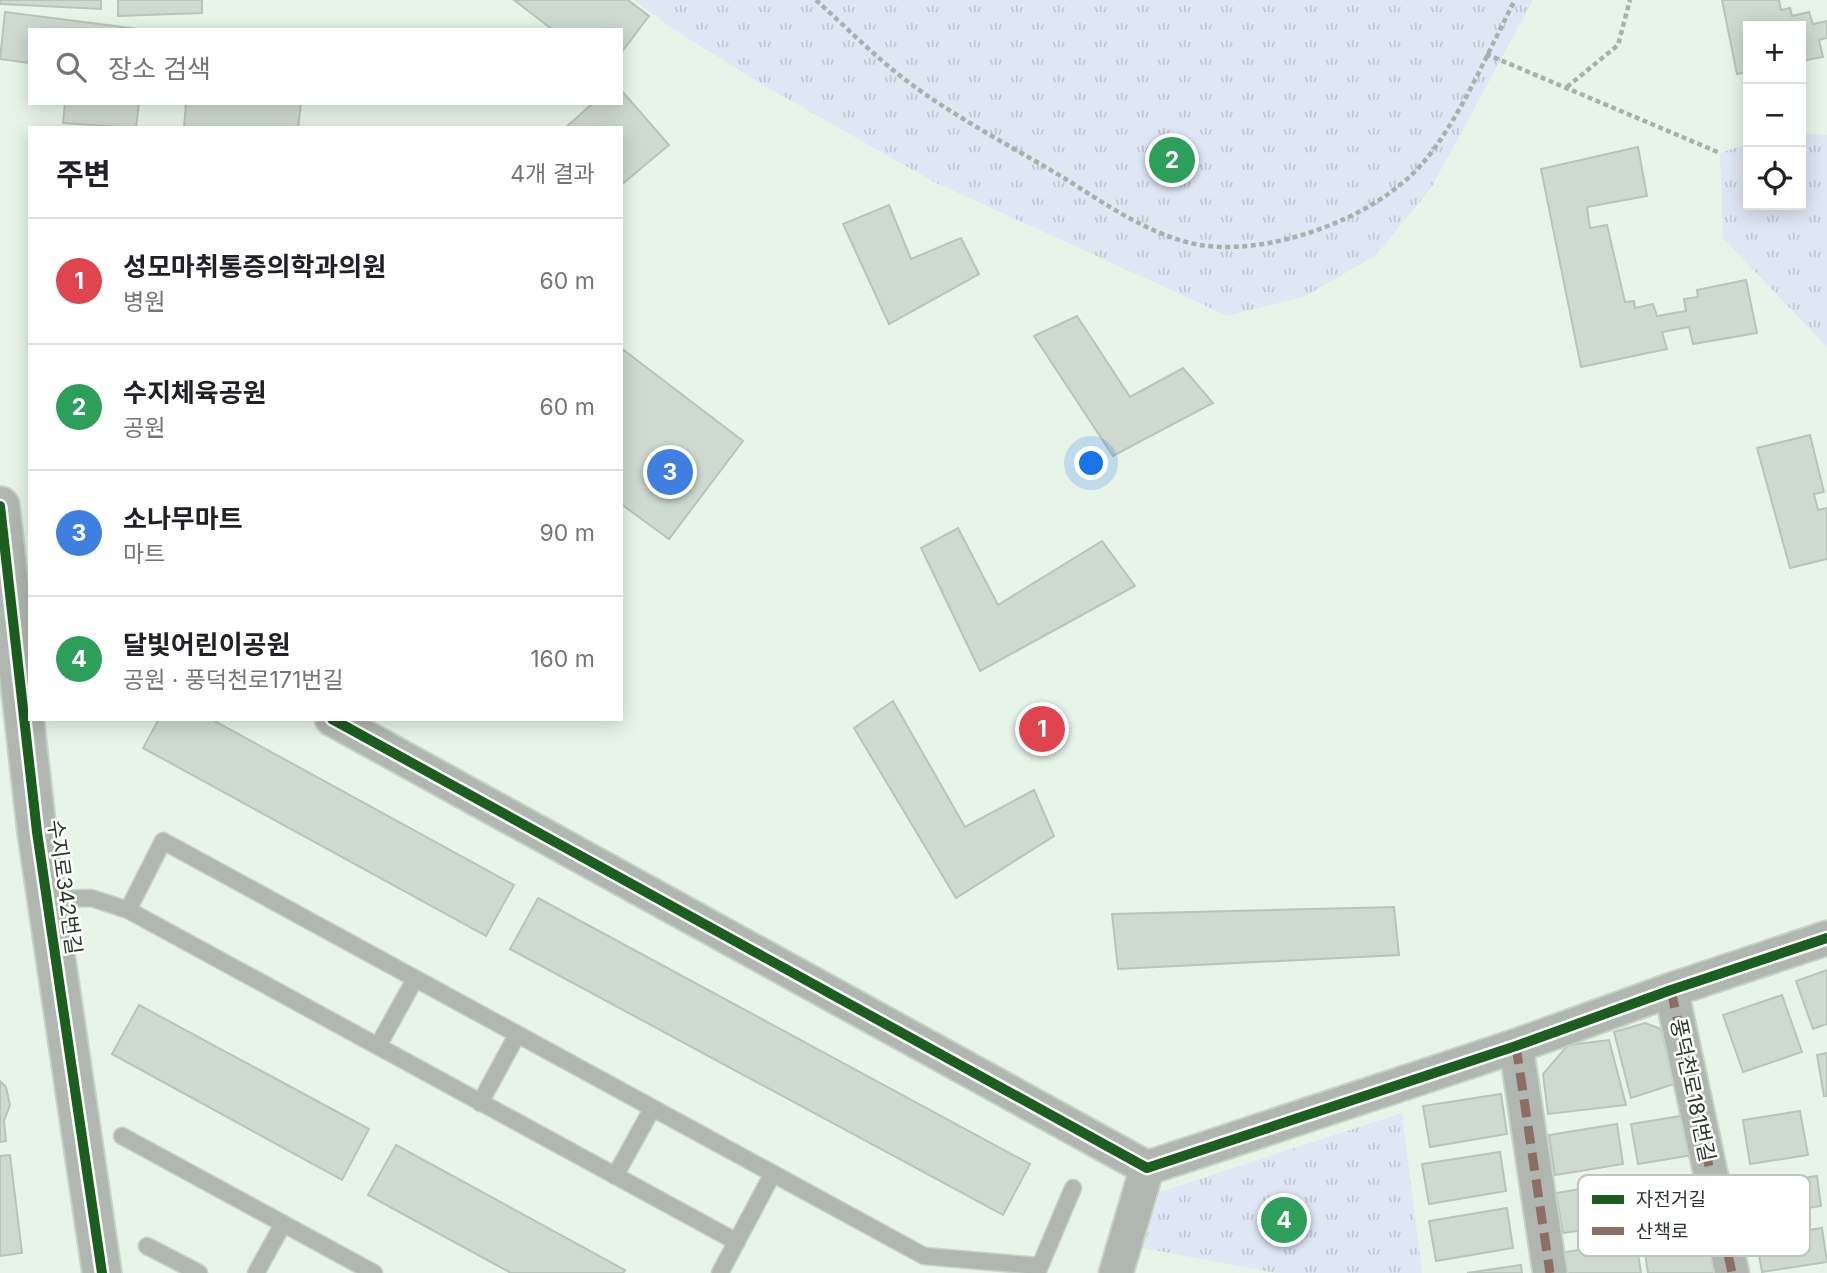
<!DOCTYPE html>
<html lang="ko">
<head>
<meta charset="utf-8">
<style>
	:root { --surface:#fff; --page:#f2f2f2; --text:#202124; --muted:#757577; --line:#e0e0e0; --accent:#b45309 }
	body { margin:0; font-family:Inter,"Noto Sans KR",sans-serif; background:var(--page); color:var(--text) }
	.controls { position:absolute; right:21px; top:21px; display:grid; overflow:hidden; border-radius:0px; box-shadow:0 4px 18px #0003 }
	.controls button { width:63px; height:63px; display:grid; place-items:center; padding:0; border:0; border-bottom:2px solid var(--line); background:var(--surface); color:var(--text); font:35px sans-serif }
	.you { position:absolute; left:1092px; top:464px; width:24px; height:24px; margin:-18px; border:5px solid #fff; border-radius:50%; background:#1a73e8; box-shadow:0 0 0 10px #1a73e833 }
	.badge { display:grid; place-items:center; width:46px; height:46px; border-radius:50%; background:var(--accent); color:#fff; font-size:23px; font-weight:700 }
	.pin { position:absolute; translate:-50% -50%; border:4px solid #fff; box-shadow:0 2px 7px #0006 }
	.list { margin:0; padding:0; list-style:none }
	h2 { display:flex; justify-content:space-between; align-items:center; height:91px; margin:0; padding:0 28px; font-size:30px }
	h2 small { font-size:23px; font-weight:400; color:var(--muted) }
	.list li { display:grid; grid-template-columns:46px 1fr auto; gap:21px; align-items:center; box-sizing:border-box; height:126px; padding:0 28px; border-top:2px solid var(--line) }
	.list b { display:block; font-size:26px; white-space:nowrap }
	.list p { margin:0; font-size:23px; white-space:nowrap; color:var(--muted) }
	.list em { font-size:23px; font-style:normal; color:var(--muted) }
	.icon { flex:none; width:38px; height:38px; fill:none; stroke:currentColor; stroke-width:2; stroke-linecap:round; stroke-linejoin:round }
	.map { position:relative; flex:none; width:1827px; height:1273px; overflow:hidden }
	.search { position:absolute; background:var(--surface); box-shadow:0 4px 18px #0003; left:28px; top:28px; width:595px; height:77px; display:flex; align-items:center; gap:18px; box-sizing:border-box; padding:0 24px; border-radius:0px; color:var(--muted); font-size:26px }
	.panel { position:absolute; background:var(--surface); box-shadow:0 4px 18px #0003; left:28px; top:126px; width:595px; height:595px; border-radius:0px }
	.map>svg:first-child { display:block }
</style>
</head>
<body>
<div class="map">
<svg width="1827" height="1273" viewBox="0 0 1827 1273">
	<defs>
		<pattern id="park-tufts" width="24" height="20" patternUnits="userSpaceOnUse" patternTransform="scale(1.75)"><rect width="24" height="20" fill="#dee7f4"/><path d="M3 7l-1-3M5 7V3M7 7l1-3M15 17l-1-3M17 17v-4M19 17l1-3" fill="none" stroke="#bfc7d2"/></pattern>
	</defs>
	<rect width="100%" height="100%" fill="#e7f5e9"/>
	<path fill="url(#park-tufts)" d="M634,0H1533L1431,188L1376,255L1306,296L1228,316L934,182L760,83L673,29Z
		M1801,133L1827,135V347L1723,238L1720,153L1748,144V205H1801Z
		M1402,1113L1422,1273H1276L1143,1248L1160,1192Z"/>
	<path fill="#cedad0" stroke="#b8c3b9" stroke-width="2" d="M1,0H101V9L0,4Z
		M118,0H202V13L118,16Z
		M514,0H628L649,16L621,53V30H553Z
		M1722,0H1779L1781,10L1790,8L1792,16L1809,12L1813,24L1827,21V38L1819,40L1823,57L1801,61V26H1748V72L1737,74Z
		M5,12L146,30H30V63L0,59Z
		M621,90L669,145L621,185V128H565L593,103H621Z
		M65,103H139L136,128L63,123Z
		M186,103H301L298,128H184Z
		M1638,147L1647,196L1587,207L1590,228L1607,225L1625,302L1634,301L1635,308L1653,304L1657,316L1686,311L1684,299L1698,297L1697,290L1746,280L1757,333L1693,344L1689,327L1662,332L1667,349L1581,367L1541,169Z
		M889,205L911,259L961,238L979,274L889,324L843,224Z
		M1077,316L1130,397L1183,368L1213,403L1113,456L1034,336Z
		M621,348L743,441L669,539L621,504Z
		M1810,435L1824,492L1814,494L1818,510L1827,508V559L1790,568L1757,448Z
		M958,528L998,605L1102,541L1135,586L980,671L921,548Z
		M893,701L965,827L1034,790L1054,836L956,898L854,728Z
		M159,719H211L514,885L486,936L143,748Z
		M538,898L1030,1164L1003,1215L510,949Z
		M1394,907L1399,955L1118,969L1112,914Z
		M1827,970V1024L1813,1029L1796,981Z
		M1782,995L1802,1052L1743,1072L1723,1015Z
		M139,1005L369,1129L342,1180L112,1054Z
		M1645,1023L1661,1029L1674,1084L1631,1098L1614,1032Z
		M1609,1040L1626,1105L1548,1114L1543,1074L1568,1045Z
		M1827,1053V1096H1824L1817,1055Z
		M0,1081L6,1087L10,1105L4,1121L6,1141L0,1142Z
		M1501,1094L1507,1134L1430,1147L1423,1106Z
		M1800,1111L1808,1155L1750,1164L1743,1120Z
		M1693,1114L1699,1154L1638,1164L1631,1124Z
		M1617,1124L1623,1164L1555,1175L1549,1135Z
		M396,1145L625,1270L623,1273H511L368,1195Z
		M1500,1152L1506,1191L1429,1204L1422,1164Z
		M10,1155L22,1253L0,1256V1156Z
		M1817,1176L1821,1206L1758,1216L1753,1186Z
		M1624,1182L1630,1223L1563,1233L1556,1193Z
		M1507,1208L1513,1248L1436,1261L1429,1221Z
		M1822,1228L1827,1262L1762,1272L1756,1238Z
		M1714,1235L1720,1273H1648L1644,1246Z
		M1636,1241L1641,1273H1562L1559,1253Z
		M1521,1265L1522,1273H1467Z"/>
	<g fill="none" stroke-linecap="round" stroke-linejoin="round">
		<defs>
			<path id="service" d="M47,899L91,898L128,910L737,1242
				M128,910L163,841L924,1256L1038,1266
				M378,1046L415,979
				M480,1103L517,1035
				M122,1136L374,1273
				M615,1176L652,1109
				M147,1246L199,1273
				M256,1273L283,1224
				M720,1273L772,1175
				M1037,1273L1073,1188"/>
			<path id="minor" d="M332,719L1147,1168L1516,1046L1671,990L1827,938
				M1671,990L1732,1273
				M1516,1046L1550,1273
				M1116,1273L1147,1168"/>
			<path id="tertiary" d="M0,506L37,832L102,1273"/>
		</defs>
		<use href="#service" stroke="#c6d2c8" stroke-width="19"/>
		<use href="#minor" stroke="#c6d2c8" stroke-width="37"/>
		<use href="#tertiary" stroke="#c6d2c8" stroke-width="42"/>
		<path stroke="#a9b0a9" stroke-width="4.5" stroke-dasharray="5 3.5" stroke-linecap="butt" d="M816,0C848,29 879,61 915,87C962,121 1014,148 1064,178C1104,203 1143,231 1190,243C1262,260 1373,220 1421,165C1459,122 1488,51 1515,0
			M1486,54L1720,153
			M1567,87L1618,45L1630,0"/>
		<use href="#service" stroke="#b0b7b0" stroke-width="16"/>
		<use href="#minor" stroke="#b0b7b0" stroke-width="33"/>
		<use href="#tertiary" stroke="#b0b7b0" stroke-width="38"/>
		<path stroke="#8d6e63" stroke-width="9" stroke-dasharray="18 9" stroke-linecap="butt" d="M1671,990L1732,1273
			M1516,1046L1550,1273"/>
		<defs>
			<path id="cycleway" d="M0,506L37,832L102,1273
				M332,719L1147,1168L1516,1046L1671,990L1827,938"/>
		</defs>
		<use href="#cycleway" stroke="#fff" stroke-width="15"/>
		<use href="#cycleway" stroke="#1b5e20" stroke-width="10"/>
	</g>
	<g text-anchor="middle" dominant-baseline="central" stroke-width="5" stroke-linejoin="round" paint-order="stroke">
		<g font-size="21" fill="#2c362d" stroke="#fff">
			<text transform="translate(65 887) rotate(82)">수지로342번길</text>
			<text transform="translate(1693 1090) rotate(78)">풍덕천로181번길</text>
		</g>
	</g>
	<rect x="1578" y="1175" width="232" height="81" rx="10" fill="#fff" stroke="#c0c3c0" stroke-width="2"/>
	<rect x="1592" y="1195" width="32" height="9" fill="#1b5e20"/>
	<rect x="1592" y="1227" width="32" height="8" fill="#8d6e63"/>
	<g font-size="19" fill="#2c362d">
		<text x="1636" y="1206">자전거길</text>
		<text x="1636" y="1238">산책로</text>
	</g>
</svg>
<div class="controls">
<button>+</button>
<button>−</button>
<button><svg class="icon" aria-label="locate" viewBox="0 0 24 24"><circle cx="12" cy="12" r="6"/><path d="M12 2v4M12 18v4M2 12h4M18 12h4"/></svg></button>
</div>
<div class="you"></div>
<div class="pin badge" style="left:1042px;top:729px;background:#e0444e">1</div>
<div class="pin badge" style="left:1172px;top:160px;background:#2e9e5b">2</div>
<div class="pin badge" style="left:670px;top:472px;background:#3f7fe0">3</div>
<div class="pin badge" style="left:1284px;top:1220px;background:#2e9e5b">4</div>
<div class="search"><svg class="icon" aria-label="search" viewBox="0 0 24 24"><circle cx="10" cy="10" r="6"/><path d="M15 15l6 6"/></svg>장소 검색</div>
<section class="panel">
<h2>주변<small>4개 결과</small></h2>
<ul class="list">
<li><span class="badge" style="background:#e0444e">1</span><div><b>성모마취통증의학과의원</b><p>병원</p></div><em>60 m</em></li>
<li><span class="badge" style="background:#2e9e5b">2</span><div><b>수지체육공원</b><p>공원</p></div><em>60 m</em></li>
<li><span class="badge" style="background:#3f7fe0">3</span><div><b>소나무마트</b><p>마트</p></div><em>90 m</em></li>
<li><span class="badge" style="background:#2e9e5b">4</span><div><b>달빛어린이공원</b><p>공원 · 풍덕천로171번길</p></div><em>160 m</em></li>
</ul>
</section>
</div>
</body>
</html>
